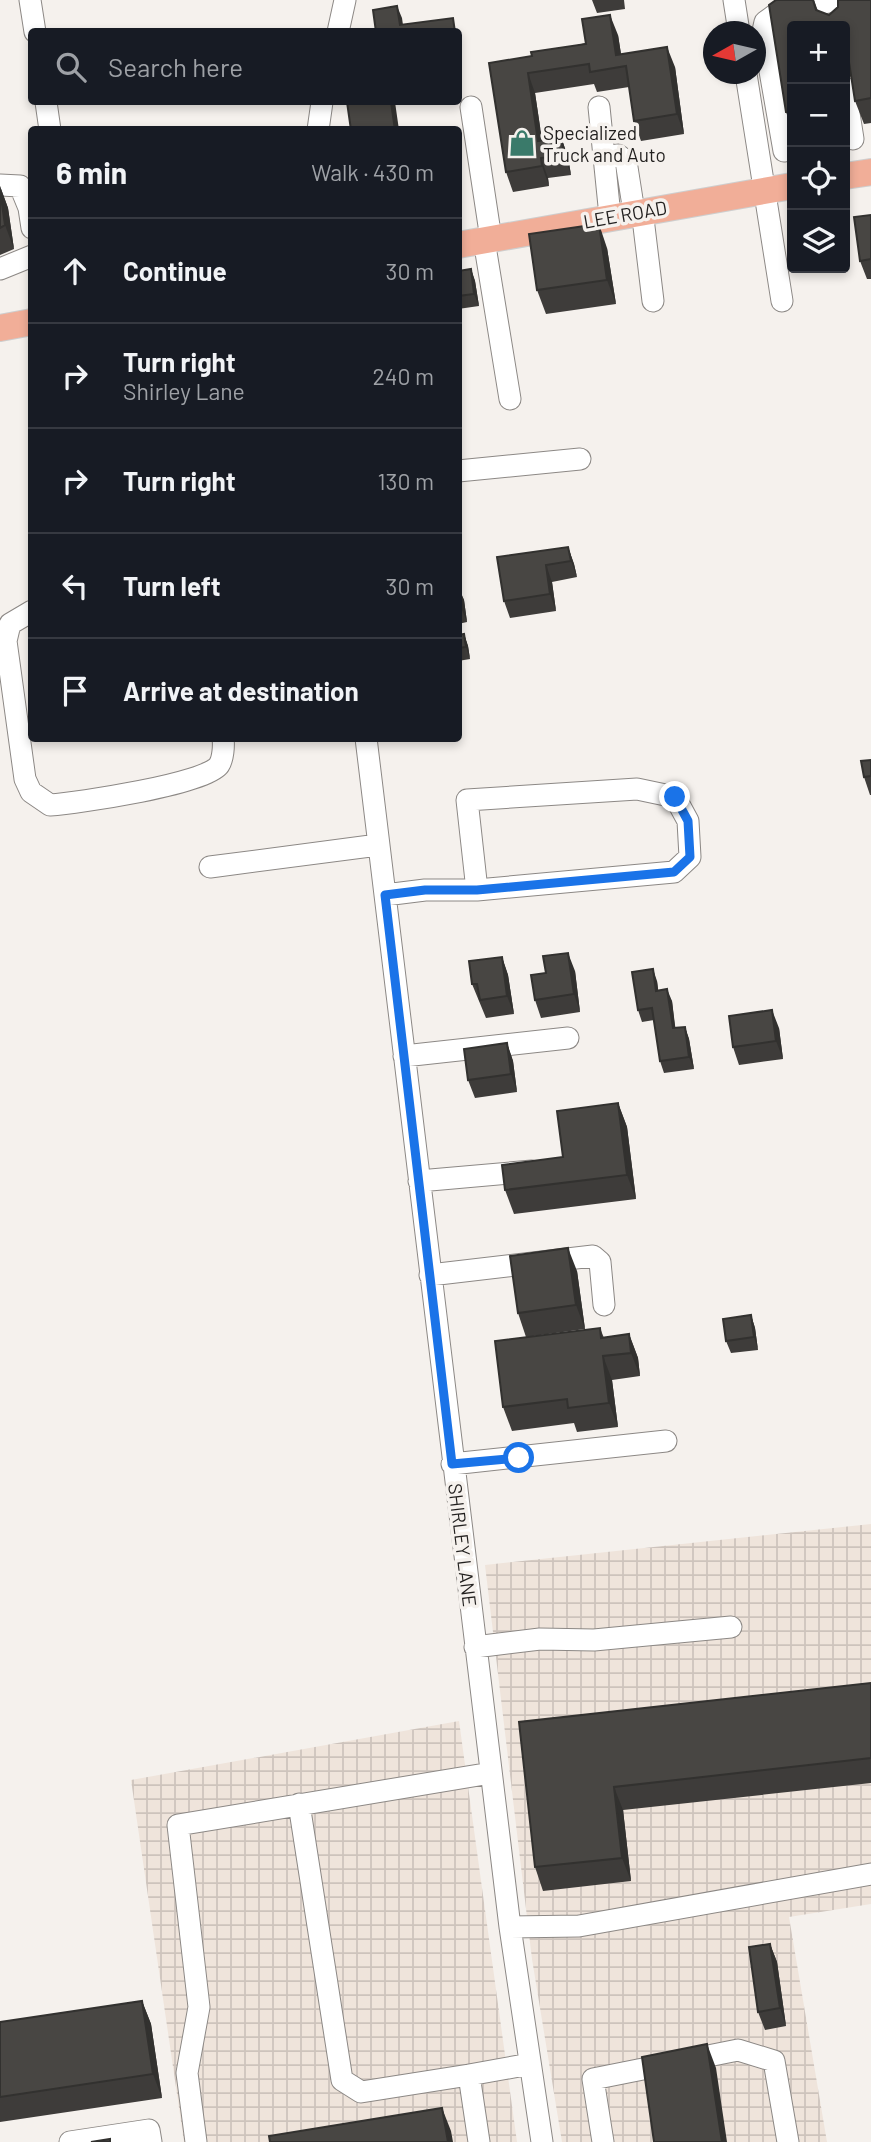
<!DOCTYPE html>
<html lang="en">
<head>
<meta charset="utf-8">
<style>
	:root { --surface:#171b24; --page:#242831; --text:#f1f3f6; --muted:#9ea1a6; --line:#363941 }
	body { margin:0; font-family:Barlow,sans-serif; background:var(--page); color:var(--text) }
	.controls { position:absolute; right:21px; top:21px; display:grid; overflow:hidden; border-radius:7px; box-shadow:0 4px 10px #0003 }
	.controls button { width:63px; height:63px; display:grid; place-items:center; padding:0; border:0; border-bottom:2px solid var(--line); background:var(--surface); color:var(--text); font:35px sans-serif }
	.compass { position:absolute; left:703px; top:21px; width:63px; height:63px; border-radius:50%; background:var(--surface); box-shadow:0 4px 10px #0003; rotate:262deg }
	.stop { position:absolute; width:21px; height:21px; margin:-16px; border:5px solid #1a73e8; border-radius:50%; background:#fff }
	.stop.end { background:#1a73e8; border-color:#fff; box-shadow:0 2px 7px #0008 }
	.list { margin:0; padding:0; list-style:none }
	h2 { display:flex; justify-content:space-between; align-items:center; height:91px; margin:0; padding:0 28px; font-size:30px }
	h2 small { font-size:23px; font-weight:400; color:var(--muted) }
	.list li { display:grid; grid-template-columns:46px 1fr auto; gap:21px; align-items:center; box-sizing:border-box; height:105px; padding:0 28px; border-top:2px solid var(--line) }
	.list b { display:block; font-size:26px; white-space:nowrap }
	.list p { margin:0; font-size:23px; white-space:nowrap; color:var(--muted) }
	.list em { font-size:23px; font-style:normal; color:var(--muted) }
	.icon { flex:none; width:38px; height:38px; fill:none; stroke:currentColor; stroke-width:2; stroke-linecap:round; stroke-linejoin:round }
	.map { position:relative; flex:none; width:871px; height:2142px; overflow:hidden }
	.search { position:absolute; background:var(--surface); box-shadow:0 4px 10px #0003; left:28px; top:28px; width:434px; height:77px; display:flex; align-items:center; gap:18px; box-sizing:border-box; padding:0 24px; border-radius:7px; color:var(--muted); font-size:26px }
	.panel { position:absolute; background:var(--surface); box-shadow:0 4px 10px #0003; left:28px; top:126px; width:434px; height:616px; border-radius:7px }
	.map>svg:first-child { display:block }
</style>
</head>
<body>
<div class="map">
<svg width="871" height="2142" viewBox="0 0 871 2142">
	<defs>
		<pattern id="industrial-grid" width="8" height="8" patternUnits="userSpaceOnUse" patternTransform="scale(1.75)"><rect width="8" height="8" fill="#efe4db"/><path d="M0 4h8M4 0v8" fill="none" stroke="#cdc3bc"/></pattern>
	</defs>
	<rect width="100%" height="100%" fill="#f5f1ed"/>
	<path fill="url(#industrial-grid)" d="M871,1524V1904L789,1917L827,2142H562L532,1959L485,1565Z
		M459,1721L517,2142H184L131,1780Z"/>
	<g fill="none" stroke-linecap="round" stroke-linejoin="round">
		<defs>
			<path id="minor" d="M30,0L35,32
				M734,0L739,32
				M338,32L345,0
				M746,74L782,301
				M845,88L853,139
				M46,102L50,130
				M471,107L491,239
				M599,107L610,216
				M318,130L322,102
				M792,149L784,151L763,31L765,22L780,11L840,0
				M604,157L618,155L626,161L634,212
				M0,185L20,186L29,208L32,228
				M642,210L653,301
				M484,240L510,399
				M0,269L32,256
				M458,471L580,459
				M32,611L10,624L6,641L25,779L31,792L50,805C77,803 207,784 219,765C223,759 224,746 223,738
				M366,738L510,1927L542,2142
				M210,867L378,845
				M385,895L425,890H477L674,872L690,857L688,821L675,797L637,789L467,800L477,890
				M404,1056L568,1038
				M419,1181L532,1171
				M430,1275L593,1256L600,1262L604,1305
				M452,1464L666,1441
				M475,1647L540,1639L594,1640L731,1627
				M299,1804L342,2080L361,2092L469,2075
				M510,1927L579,1926L871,1874
				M70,2142L149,2130L151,2142
				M196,2142L187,2073L199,2007L178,1825L491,1773
				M479,2142L469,2075L530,2064
				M603,2142L593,2079L738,2050L774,2061L788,2142"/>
			<path id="major" d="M845,176L871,172
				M458,245L792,186
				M0,328L32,322"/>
		</defs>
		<use href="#minor" stroke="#8c8885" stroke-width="23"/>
		<use href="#major" stroke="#cecece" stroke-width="28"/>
		<use href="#minor" stroke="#fff" stroke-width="21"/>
		<use href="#major" stroke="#f1ae98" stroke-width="26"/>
	</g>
	<path fill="#3e3c3a" d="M592,0H624L625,9L597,13Z
		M776,0H814L818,11L829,15L871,0V123L864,124L855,101L852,78L850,76L845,75V26H792V129L786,112Z
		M618,35L621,54L675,67L684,134L641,141L634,121L629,87L597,92L594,84L535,93L542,140L561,137L568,157L571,175L548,178L549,186L513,192L506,172L532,56Z
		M0,186L8,208L14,249L0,255Z
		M871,215V279H867L860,261Z
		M607,248L616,304L546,314L537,290Z
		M471,269L475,281L479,306L458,309V271Z
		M568,547L574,564L577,577L552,582L556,611L510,618L504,601Z
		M458,588L464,600L467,622L458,624Z
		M464,634L468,646L470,659L458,661V635Z
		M871,760V795H870L864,777Z
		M502,957L508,975L514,1014L486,1018L472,984Z
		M575,971L580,1012L541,1018L535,1000Z
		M657,981L658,990L672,1001L675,1028L685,1027L689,1039L694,1069L664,1073L660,1061L654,1020L642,1022L638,1010Z
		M779,1028L783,1059L739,1065L733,1047Z
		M507,1043L513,1061L517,1092L475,1098L468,1080Z
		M618,1103L627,1127L636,1199L514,1214L505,1190L563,1157Z
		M577,1271L585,1329L526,1337L518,1313Z
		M751,1315L755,1328L758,1350L731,1353L726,1341Z
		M600,1328L604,1338L629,1334L638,1358L640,1376L612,1380L618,1427L577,1432L574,1423L512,1431L503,1407Z
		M871,1683V1783L623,1810L631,1881L543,1891L535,1867L519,1722Z
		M770,1944L777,1962L786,2026L765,2030L758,2012Z
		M142,2001L151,2024L162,2098L0,2122V2022Z"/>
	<path fill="#32312f" d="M397,6L402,18L404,32L400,25Z
		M610,15L618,35L623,67L616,55Z
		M667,47L675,67L684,134L677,114Z
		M528,73L535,93L545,160L538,141Z
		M391,102H395L399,130H395Z
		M561,137L568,157L571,175L564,155Z
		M541,158L548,178L549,186L542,166Z
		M0,186L8,208L14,249L5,225Z
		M599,224L607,248L616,304L607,280Z
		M471,269L475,281L479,306L474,294Z
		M568,547L574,564L577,577L571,561Z
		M546,565L552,582L556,611L550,594Z
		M459,588L464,600L467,622L462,610Z
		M464,634L468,646L470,659L466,647Z
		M568,953L575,971L580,1012L574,994Z
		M502,957L508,975L514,1014L507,996Z
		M653,969L657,981L660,1003L656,991Z
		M667,989L672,1001L677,1041L673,1028Z
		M772,1010L779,1028L783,1059L776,1041Z
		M685,1027L689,1039L694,1069L689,1057Z
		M507,1043L513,1061L517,1092L511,1074Z
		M618,1103L627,1127L636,1199L627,1175Z
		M568,1248L577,1271L585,1329L576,1305Z
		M751,1315L755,1328L758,1350L754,1337Z
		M629,1334L638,1358L640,1376L631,1353Z
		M603,1356L612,1380L618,1427L609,1403Z
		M614,1787L623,1810L631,1881L622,1858Z
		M770,1944L777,1962L786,2026L780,2008Z
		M142,2001L151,2024L162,2098L153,2074Z
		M707,2044L716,2068L727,2142H722Z
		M442,2108L451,2131L453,2142H448Z"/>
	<path fill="#484643" stroke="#32312f" stroke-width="2" d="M776,0H813L816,10L829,15L838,7V0H871V98L855,101L849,62L845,56V26H792V112H786L769,5Z
		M397,6L400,25L453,18L455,32H376L373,10Z
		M610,15L616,55L667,47L677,114L634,121L626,66L590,72L589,64L528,73L538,141L561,137L564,155L541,158L542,166L506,172L489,63L532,56L531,52L586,44L582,19Z
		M347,102H391L395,130H351Z
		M0,190L5,225L0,228Z
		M871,215V259L860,261L854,217Z
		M599,224L607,280L537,290L529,234Z
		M471,269L474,294L458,296V271Z
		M568,547L571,561L546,565L550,594L504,601L497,557Z
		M458,588L462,610L458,611Z
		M464,634L466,647L458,648V635Z
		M871,760V776L864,777L861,761Z
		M568,953L574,994L535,1000L531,975L546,973L543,956Z
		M502,957L507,996L480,1000L477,984H472L469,961Z
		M653,969L656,991L667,989L673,1028L685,1027L689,1057L660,1061L652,1008L638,1010L632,972Z
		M772,1010L776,1041L733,1047L729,1016Z
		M507,1043L511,1074L468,1080L464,1049Z
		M618,1103L627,1175L505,1190L502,1165L563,1157L557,1111Z
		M568,1248L576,1305L518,1313L510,1256Z
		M751,1315L754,1337L726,1341L723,1319Z
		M600,1328L601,1338L629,1334L631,1353L603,1356L609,1403L568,1408L567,1399L503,1407L495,1341Z
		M871,1683V1758L614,1787L622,1858L535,1867L519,1722Z
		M770,1944L780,2008L758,2012L749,1947Z
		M142,2001L153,2074L0,2097V2022Z
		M707,2044L722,2142H654L642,2057Z
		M442,2108L448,2142H270L269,2136Z
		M110,2139V2142H91Z"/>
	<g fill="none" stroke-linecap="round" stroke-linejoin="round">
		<path stroke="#1a73e8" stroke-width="9" d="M519,1458L452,1464L385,895L425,890H477L674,872L690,857L688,821L675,797"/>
	</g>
	<defs>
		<symbol id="shop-bare" viewBox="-9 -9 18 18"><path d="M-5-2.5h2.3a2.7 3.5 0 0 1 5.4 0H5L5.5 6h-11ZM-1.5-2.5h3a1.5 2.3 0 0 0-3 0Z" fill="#3a7a6a" stroke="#f5f1ed" stroke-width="2.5" paint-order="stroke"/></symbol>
	</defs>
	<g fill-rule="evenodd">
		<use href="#shop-bare" x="503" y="124" width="38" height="38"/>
	</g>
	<g text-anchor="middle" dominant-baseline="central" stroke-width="7" stroke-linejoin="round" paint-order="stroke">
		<g font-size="19" fill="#211f1e" stroke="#f5f1ed" text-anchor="start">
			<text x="543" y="132">Specialized<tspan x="543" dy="22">Truck and Auto</tspan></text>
		</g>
		<g font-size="19" fill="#211f1e" stroke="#f5f1ed">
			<text transform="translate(625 214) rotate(-10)">LEE ROAD</text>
			<text transform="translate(463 1545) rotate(83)">SHIRLEY LANE</text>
		</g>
	</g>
</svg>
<div class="controls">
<button>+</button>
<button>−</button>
<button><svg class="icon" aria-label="locate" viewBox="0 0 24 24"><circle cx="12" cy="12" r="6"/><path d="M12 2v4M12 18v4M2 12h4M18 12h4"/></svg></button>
<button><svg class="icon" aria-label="layers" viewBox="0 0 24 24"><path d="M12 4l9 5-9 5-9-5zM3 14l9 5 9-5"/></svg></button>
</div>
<svg class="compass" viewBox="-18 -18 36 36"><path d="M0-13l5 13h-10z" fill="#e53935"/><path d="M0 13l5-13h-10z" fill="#9ea1a6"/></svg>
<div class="stop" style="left:519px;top:1458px"></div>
<div class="stop end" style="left:675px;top:797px"></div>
<div class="search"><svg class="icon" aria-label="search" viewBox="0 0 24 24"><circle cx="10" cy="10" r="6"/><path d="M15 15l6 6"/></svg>Search here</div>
<section class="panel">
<h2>6 min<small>Walk · 430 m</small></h2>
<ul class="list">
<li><svg class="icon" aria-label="ahead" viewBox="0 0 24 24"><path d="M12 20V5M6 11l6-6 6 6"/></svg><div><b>Continue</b></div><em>30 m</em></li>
<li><svg class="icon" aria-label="right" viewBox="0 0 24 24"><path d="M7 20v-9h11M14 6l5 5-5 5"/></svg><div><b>Turn right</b><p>Shirley Lane</p></div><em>240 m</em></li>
<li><svg class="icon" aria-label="right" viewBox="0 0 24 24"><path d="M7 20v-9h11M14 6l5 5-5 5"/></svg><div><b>Turn right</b></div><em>130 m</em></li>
<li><svg class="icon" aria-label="left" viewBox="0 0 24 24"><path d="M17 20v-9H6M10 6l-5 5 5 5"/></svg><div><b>Turn left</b></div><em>30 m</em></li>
<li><svg class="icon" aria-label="arrive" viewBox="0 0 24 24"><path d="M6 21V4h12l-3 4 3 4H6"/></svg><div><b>Arrive at destination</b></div></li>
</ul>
</section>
</div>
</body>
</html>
